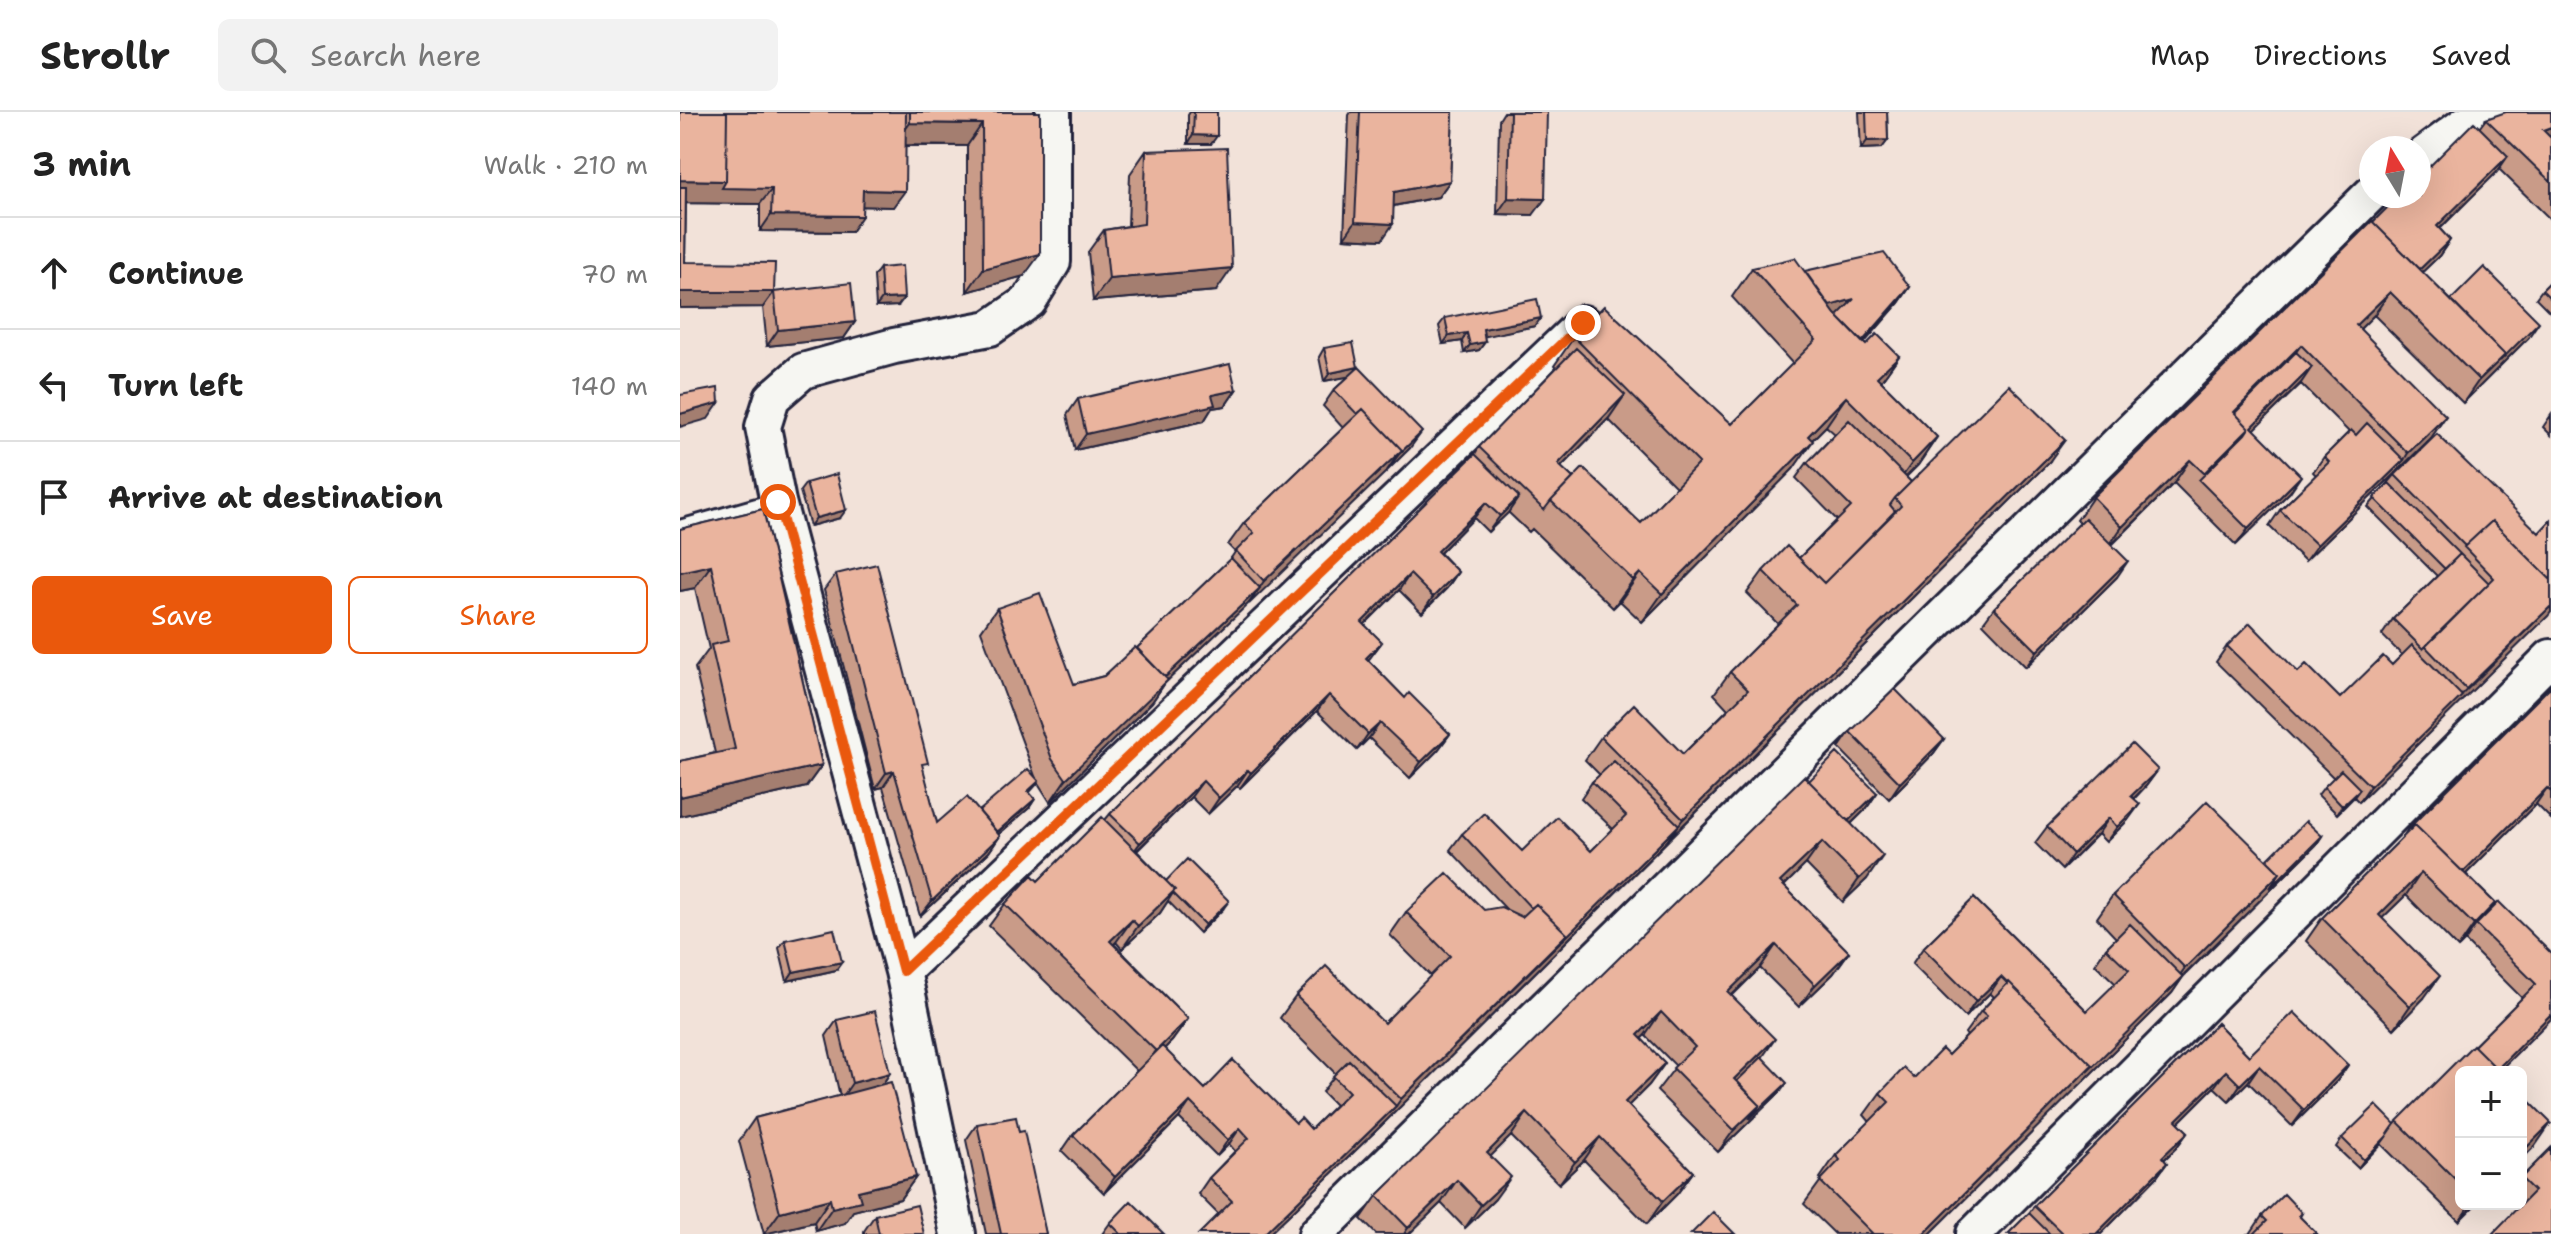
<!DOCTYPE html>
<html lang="en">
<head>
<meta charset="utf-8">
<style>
	:root { --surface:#fff; --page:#f2f2f2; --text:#222; --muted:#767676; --line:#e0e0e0; --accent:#ea580c }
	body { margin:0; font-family:"Shantell Sans",sans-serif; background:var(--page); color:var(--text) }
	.controls { position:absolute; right:24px; bottom:24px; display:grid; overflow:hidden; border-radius:12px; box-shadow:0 8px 32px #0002 }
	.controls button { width:72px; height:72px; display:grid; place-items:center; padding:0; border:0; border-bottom:2px solid var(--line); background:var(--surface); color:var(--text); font:40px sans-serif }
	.compass { position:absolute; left:1679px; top:24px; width:72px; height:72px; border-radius:50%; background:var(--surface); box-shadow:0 8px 32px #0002; rotate:350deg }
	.stop { position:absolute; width:24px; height:24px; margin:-18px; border:6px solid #ea580c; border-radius:50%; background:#fff }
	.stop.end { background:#ea580c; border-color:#fff; box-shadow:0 2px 8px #0008 }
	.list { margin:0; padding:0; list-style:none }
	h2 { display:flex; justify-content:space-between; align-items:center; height:104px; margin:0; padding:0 32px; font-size:34px }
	h2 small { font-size:26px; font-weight:400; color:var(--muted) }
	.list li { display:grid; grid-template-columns:52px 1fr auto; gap:24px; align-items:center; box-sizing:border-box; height:112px; padding:0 32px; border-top:2px solid var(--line) }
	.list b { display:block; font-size:30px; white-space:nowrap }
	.list em { font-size:26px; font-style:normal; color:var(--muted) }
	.actions { display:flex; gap:16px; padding:24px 32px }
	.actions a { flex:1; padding:18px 0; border:2px solid var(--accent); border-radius:12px; text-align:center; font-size:28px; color:var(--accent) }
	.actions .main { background:var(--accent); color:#fff }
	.icon { flex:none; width:44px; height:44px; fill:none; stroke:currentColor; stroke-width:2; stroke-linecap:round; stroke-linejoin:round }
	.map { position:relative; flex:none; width:1871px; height:1122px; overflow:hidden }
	header { display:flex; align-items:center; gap:48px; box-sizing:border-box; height:112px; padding:0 40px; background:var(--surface); border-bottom:2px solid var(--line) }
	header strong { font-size:38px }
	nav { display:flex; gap:44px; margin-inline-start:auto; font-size:28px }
	.search { width:560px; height:72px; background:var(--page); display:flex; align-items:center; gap:20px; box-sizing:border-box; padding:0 28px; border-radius:12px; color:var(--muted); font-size:30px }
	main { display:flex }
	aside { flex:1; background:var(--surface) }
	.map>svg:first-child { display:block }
</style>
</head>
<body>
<header>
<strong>Strollr</strong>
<div class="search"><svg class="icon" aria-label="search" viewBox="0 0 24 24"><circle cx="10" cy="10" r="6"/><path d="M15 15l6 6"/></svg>Search here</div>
<nav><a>Map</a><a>Directions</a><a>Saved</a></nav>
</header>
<main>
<aside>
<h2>3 min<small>Walk · 210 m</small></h2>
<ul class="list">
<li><svg class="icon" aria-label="ahead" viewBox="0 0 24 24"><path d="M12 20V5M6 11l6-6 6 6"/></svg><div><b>Continue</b></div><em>70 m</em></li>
<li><svg class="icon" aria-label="left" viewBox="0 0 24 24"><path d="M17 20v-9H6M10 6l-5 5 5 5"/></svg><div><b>Turn left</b></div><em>140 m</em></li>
<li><svg class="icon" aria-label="arrive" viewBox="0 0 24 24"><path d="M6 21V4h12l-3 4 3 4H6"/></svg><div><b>Arrive at destination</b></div></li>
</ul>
<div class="actions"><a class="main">Save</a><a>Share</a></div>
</aside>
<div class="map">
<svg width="1871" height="1122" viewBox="0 0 1871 1122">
	<rect width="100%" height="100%" fill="#f2e2d9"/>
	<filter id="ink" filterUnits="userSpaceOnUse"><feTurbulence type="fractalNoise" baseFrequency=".0125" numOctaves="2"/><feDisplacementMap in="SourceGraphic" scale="16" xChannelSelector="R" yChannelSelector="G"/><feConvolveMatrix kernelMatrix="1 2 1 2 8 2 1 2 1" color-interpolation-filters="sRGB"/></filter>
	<g filter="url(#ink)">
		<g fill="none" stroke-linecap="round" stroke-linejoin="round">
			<defs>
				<path id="lane" d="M0,418L98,390"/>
				<path id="street" d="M1739,46L1785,12L1817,0
					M223,859L903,211
					M278,1122L223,859L98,390L83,315L92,286L123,259L214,234L310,216L349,189L373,150V0
					M636,1122L1691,82
					M1294,1122L1871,545"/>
			</defs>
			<use href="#lane" stroke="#22223b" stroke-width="24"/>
			<use href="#street" stroke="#22223b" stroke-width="40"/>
			<use href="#lane" stroke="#f6f6f2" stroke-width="18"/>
			<use href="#street" stroke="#f6f6f2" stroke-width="34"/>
		</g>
		<path fill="#c99b88" stroke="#22223b" stroke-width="2" fill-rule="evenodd" d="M0,0H360L344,164L287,180V34H225L213,95L182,94L171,120L80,119V92L6,91L5,150L94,180L175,210L164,226L87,234L83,195L0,196Z
			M510,0H537L531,32H508V3Z
			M671,0H773L770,69L758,85L714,94L702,128L664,126L669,3Z
			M824,0H867L853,103L817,102L819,8Z
			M1179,0H1207L1208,28L1202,36L1181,37Z
			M1871,0V108L1819,57L1760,117L1770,128L1759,144L1742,160L1771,188L1848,226L1783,291L1694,203L1680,217L1751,326L1625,449L1589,414L1600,398L1636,363L1633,360L1644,345L1669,320L1621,272L1574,317L1610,380L1556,433L1494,371L1432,433L1437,465L1346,555L1303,511L1314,496L1400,411L1397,408L1413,385L1693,110L1799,16L1806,7Z
			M466,39L536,179L413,189L408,140L424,118L448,114L450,62Z
			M200,156L218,194L196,195L194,164Z
			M1072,156L1125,159L1230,175L1219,191L1184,231L1186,233L1219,244L1201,269L1257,325L1238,353L1226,365L1231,370L1369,350L705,1010L589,1122H519L539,1103L518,1082L529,1066L555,1039L549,1032L537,1044L499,1006L424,1081L382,1039L393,1023L457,959L309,814L325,792L358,769L425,708L430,702L795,342L799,335L876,256L874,254L894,225L1052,312L1113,252L1052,185ZM928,307L996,375L961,411L893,366L881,355ZM1146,314L1155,322L1127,351L1116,366L1157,408L1119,446L1083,459L1067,481L1098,512L1050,560L1034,582L1048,597L1003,642L921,625L905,648L920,663L912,670L901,686L933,717L911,739H842L782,722L770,738L827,798H804L726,800L710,823L751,864L704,911L616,884L600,906L656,962L642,980L655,993L631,1017L525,977L484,937L492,929L508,907L434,832L436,830L442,837L480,801L488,789L519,821L543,797L486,769L457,739L511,685L528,702L557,674L560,676L637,599L677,638L689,626L730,666L758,638L770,622L725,586L688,548L702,530L684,513L719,478L742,501L767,476L778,460L760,441L794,406L808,420L828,400L849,420L852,417L933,496L940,489L962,510L1113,357L1132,328Z
			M1871,169V201L1856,186L1862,178Z
			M765,206L855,214L804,224L805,230L799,238L784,241L782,229L763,232L759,214Z
			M644,236L678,255L730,336L485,571L472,590L370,690L358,671L349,681L355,687L349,696L319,722L320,724L309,740L240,804L203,675L195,677L144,478L156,462L243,658L257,711L299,699L355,664L301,519L317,496L394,572L424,564L457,536L551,446L555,440L548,433L564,411L663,316L643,294L654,278L669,264L644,269L639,245Z
			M556,278L545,294L532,296L524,309L395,338L387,303L398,287Z
			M1871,303V323L1863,315Z
			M1715,363L1859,421L1871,408V500L1679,690L1674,685L1657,702L1638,683L1644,675L1654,666L1536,550L1547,534L1618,560L1660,586L1712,553L1722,543L1702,523L1713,507L1757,464L1688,395Z
			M126,371L160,406L130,414L120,379Z
			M83,397L142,653L126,675L0,704V649L35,641L15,556L29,537L15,476L0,479V417Z
			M1871,574V707L1856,692L1786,762L1815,791L1810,799L1819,790L1871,907L1781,960V1092H1796L1779,1109L1701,1032L1678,1056L1656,1035L1662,1026L1715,1012L1842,886L1785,829L1778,836L1726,783L1702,806L1744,886L1714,917L1626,829L1642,806L1722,726L1728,717Z
			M1170,620L1264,627L1253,642L1209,687L1159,636Z
			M1478,658L1466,674L1454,687L1448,708L1426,730L1418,722L1382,758L1355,731L1367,715Z
			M1129,669L1197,681L1186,697L1171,712L1187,767L1163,790L1126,752L1104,774L1169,840L1153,862L1119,895L1080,856L1052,884L1082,946L1101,979L1038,1040L977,979L996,954L965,923L961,927L985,951L969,973L948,994L1013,1060L997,1082L967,1112L904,1048L879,1072L831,1024L810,1044L815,1087L785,1116L761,1091L729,1122H696L681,1107L697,1084Z
			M1642,724L1636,733L1503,865L1492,881L1250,1122H1155L1124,1092L1142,1067L1140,1066L1156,1043L1190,1010L1184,1003L1200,981L1234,966L1268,943L1287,924L1285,921L1301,899L1314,885L1310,881L1285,905L1232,852L1243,836L1294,786L1407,899L1436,872L1415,852L1426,836L1436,826L1417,806L1433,783L1587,748Z
			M105,828L156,858L107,869L99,836Z
			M157,908L210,961L202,973L236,1065L220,1087L173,1099L165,1111L136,1119L134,1110L84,1122L59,1029L75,1006L160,984L146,924Z
			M1537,911L1569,944L1668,953L1657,969L1612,1014L1568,970L1549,989L1534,975L1498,1011L1508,1020L1496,1036L1484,1048L1487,1051L1476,1066L1421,1122H1328L1349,1101L1354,1094Z
			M297,1012L339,1020L366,1122H306L286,1028Z
			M1871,1036V1122L1840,1092H1841V1066Z
			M1622,1101L1620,1105L1637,1122H1566H1570L1582,1104Z
			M195,1103L244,1122H184V1119Z
			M430,1111L484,1122H422Z"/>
		<path fill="#a47e6f" stroke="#22223b" stroke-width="2" d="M230,11L302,12L287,34L214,33Z
			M1871,15V33L1863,18Z
			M513,23L537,24L531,32H508Z
			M1208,28L1202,36L1181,37L1187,29Z
			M1828,44L1817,60L1746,130L1757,114Z
			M0,68L46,69L92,77L80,92L0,91Z
			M770,69L758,85L703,96L714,80Z
			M183,78L225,79L213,95L171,94Z
			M828,86L865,87L853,103L817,102Z
			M91,103L182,104L171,120L80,119Z
			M675,110L713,112L702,128L664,126Z
			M1770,128L1759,144L1723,179L1734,163Z
			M360,142L344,164L287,180L303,157Z
			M552,156L536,179L413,189L429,167Z
			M1230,175L1219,191L1162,256L1173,241Z
			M0,180H94L83,195L0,196Z
			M1710,180L1694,203L1661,236L1676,213Z
			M224,186L218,194L196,195L202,187Z
			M1174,187L1162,203L1123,214L1134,198Z
			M861,206L855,214L797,226L803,217Z
			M175,210L164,226L87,234L98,218Z
			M1859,210L1848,226L1783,291L1799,268Z
			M787,221L782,229L763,232L769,224Z
			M805,230L799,238L784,241L790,233Z
			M1621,233L1605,256L1549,307L1554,300Z
			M1219,244L1199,272L1197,265Z
			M678,255L672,264L644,269L650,261Z
			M1632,255L1621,271L1561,331L1572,315Z
			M556,278L545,294L532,296L524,309L395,338L406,322L532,283Z
			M945,283L929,306L862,374L878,352Z
			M1166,285L1146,314L1108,352L1128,324Z
			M39,291L28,307L0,315V302Z
			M1766,304L1751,326L1625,449L1637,433L1724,348L1728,341Z
			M742,320L730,336L706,360L717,344Z
			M1257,325L1238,353L1212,379L1232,351Z
			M1385,328L1369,350L987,729L1003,707Z
			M1133,329L1113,357L962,510L982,482Z
			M722,338L706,360L569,492L584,469Z
			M1510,348L1494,371L1426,438L1442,415Z
			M1621,364L1610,380L1556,433L1568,417Z
			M839,385L828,401L808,420L820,404Z
			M806,391L794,406L746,455L757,439Z
			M166,398L160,406L130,414L136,406Z
			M1448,449L1437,465L1346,555L1357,539Z
			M31,453L15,476L0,479V460Z
			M778,460L767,476L742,501L753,485Z
			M960,461L940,489L933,496L953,468Z
			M730,462L719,478L671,526L682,510Z
			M580,476L568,492L485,571L472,590L370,690L386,667L479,571Z
			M1871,494V500L1868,504L1679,690L1690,674Z
			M702,530L690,546L674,562L686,546Z
			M649,583L637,599L560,676L571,661Z
			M700,611L689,626L677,638L688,622Z
			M770,622L758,638L730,666L741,650Z
			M1264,627L1253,642L1209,687L1220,671Z
			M142,653L126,675L0,704V685Z
			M568,658L557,674L528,702L539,686Z
			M1478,658L1466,674L1440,700L1451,684Z
			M214,659L203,675L195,677L206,661Z
			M523,669L511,685L448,747L460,731Z
			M1867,676L1856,692L1767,781L1778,765Z
			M1680,677L1674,685L1657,702L1662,694Z
			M1197,681L1186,697L1151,731L1162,715Z
			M355,687L349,696L305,734L311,726Z
			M1460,692L1448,708L1426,730L1437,715Z
			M1429,706L1418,722L1382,758L1393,742Z
			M999,713L987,729L705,1010L589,1122H584L716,994L721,987Z
			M320,724L309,740L240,804L252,789Z
			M1642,724L1636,733L1489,878L1505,856L1600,761Z
			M1142,730L1126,752L1085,793L1100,770Z
			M1203,744L1187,767L1163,790L1179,767Z
			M1741,761L1726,783L1683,825L1699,803Z
			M495,778L480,801L442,837L458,814Z
			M549,789L543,797L519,821L525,813Z
			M1815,791L1799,814L1796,813L1785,829L1778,836L1794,813Z
			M452,808L436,830L415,851L430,829Z
			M1096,833L1080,856L1032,902L1048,880Z
			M1169,840L1153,862L1119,895L1135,873Z
			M162,850L156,858L107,869L113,860Z
			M1760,864L1744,886L1714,917L1730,894Z
			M1321,865L1310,881L1285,905L1296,889Z
			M1503,865L1492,881L1250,1122H1244L1412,953Z
			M981,900L965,923L942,946L958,923Z
			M1871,902V907L1818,960H1813Z
			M508,907L492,929L460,961L476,939Z
			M1095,927L1079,950L1046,983L1054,967Z
			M985,951L969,973L929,1013L945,990Z
			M1668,953L1657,969L1612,1014L1624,998Z
			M1579,954L1568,970L1549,989L1560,973Z
			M1546,959L1534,975L1485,1024L1496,1008Z
			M210,961L199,977L161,987L172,971Z
			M1107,971L1101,979L1038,1040L1054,1018L1080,993Z
			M510,990L499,1006L424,1081L435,1065Z
			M847,1001L831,1024L791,1064L807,1041Z
			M1871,1011L1855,1034L1841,1048V1041Z
			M560,1016L549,1032L537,1044L548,1028Z
			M1508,1020L1496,1036L1470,1061L1482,1045Z
			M920,1025L904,1048L879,1072L895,1050Z
			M1706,1025L1701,1032L1678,1056L1684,1048Z
			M1487,1051L1476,1066L1421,1122H1416Z
			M1013,1060L997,1082L967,1112L983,1089Z
			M236,1065L220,1087L173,1099L165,1111L136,1119L152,1096L178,1079Z
			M831,1065L815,1087L785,1116L801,1093Z
			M777,1068L761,1091L729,1122H724L728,1116Z
			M150,1087L134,1110L84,1122L100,1100Z
			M1791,1092H1796L1779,1109Z"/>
		<path fill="#eab49e" stroke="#22223b" stroke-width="2" d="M0,0H47L46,69L0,68Z
			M47,0H226L225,79L183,78L182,104L91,103L92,77L42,76L46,69Z
			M230,0H360V142L303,157L302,12L230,11Z
			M514,0H537V24L513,23Z
			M680,0H773L770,69L714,80L713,112L675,110Z
			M830,0H867L865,87L828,86Z
			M1186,0H1207L1208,28L1187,29Z
			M1826,0H1871V15L1863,18L1871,26V70L1806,7Z
			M1794,10L1828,44L1757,114L1770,128L1740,157L1693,110L1719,84H1739V65Z
			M547,36L552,156L429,167L424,118L464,112L466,39Z
			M0,75H6L5,150L95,151L94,180H0Z
			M1692,109L1825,243L1799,268L1710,180L1676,213L1766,304L1728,341L1621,233L1554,300L1569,316L1524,361L1510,348L1442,415L1413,385Z
			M1204,141L1230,175L1182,230L1157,204L1174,187L1150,194L1125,159Z
			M1115,146L1155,202L1186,233L1197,222L1219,244L1197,265L1257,325L1232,351L1166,285L1128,324L1133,329L982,482L960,461L953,468L871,389L903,356L961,411L1019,351L894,225L924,194L1052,312L1136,228L1072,156Z
			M222,154L224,186L202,187L200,156Z
			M1804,155L1859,210L1820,249L1825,243L1771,188Z
			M1871,169V187L1862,178Z
			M171,171L175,210L98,218L94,180Z
			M857,187L861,206L803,217L805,230L790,233L787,221L769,224L765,206Z
			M673,231L678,255L650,261L644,236Z
			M896,236L945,283L878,352L893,366L871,389L864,398L799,335Z
			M1616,240L1632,255L1572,315L1621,364L1568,417L1519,368L1565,322L1569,316L1555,301Z
			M550,252L556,278L532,283L535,293L406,322L398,287Z
			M679,255L742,320L717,344L722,338L683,297L677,302L654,278Z
			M1329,273L1385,328L1003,707L921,625L954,592L1003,642L1068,578L1050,560L1117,493L1083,459L1107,434L1144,471L1221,394L1215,386Z
			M38,276L39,291L0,302V283Z
			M683,297L722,338L584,469L556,439L574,421L564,411Z
			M1169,308L1231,370L1215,386L1210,393L1215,399L1144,471L1119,446L1171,395L1127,351Z
			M1687,311L1724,348L1637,433L1600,398L1649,350L1644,345L1671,318L1676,323Z
			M1757,322L1859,421L1871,408V468L1812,409L1785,434L1715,363Z
			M795,342L839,385L820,404L806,391L757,439L778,460L753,485L730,462L682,510L702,530L686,546L725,586L729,581L770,622L741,650L700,611L688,622L649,583L571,661L568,658L539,686L523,669L460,731L430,702Z
			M157,362L166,398L136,406L126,371Z
			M1709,371L1780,442L1765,457L1694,386Z
			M83,397L142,653L0,685V649L55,637L31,533L48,529L31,453L0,460V417Z
			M1405,406L1448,449L1357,539L1314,496Z
			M1812,409L1871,468V494L1786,577L1745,534L1814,466L1784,435Z
			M1780,442L1809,471L1743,537L1713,507Z
			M551,446L580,476L485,565L457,536Z
			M197,452L248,651L242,652L257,711L287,685L320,724L252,789L214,659L206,661L156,462Z
			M360,481L394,572L424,564L455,535L488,568L386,667L372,647L317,496Z
			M1570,511L1618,560L1626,552L1660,586L1703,544L1712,553L1732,533L1782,584L1690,674L1547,534Z
			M1871,574V680L1867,676L1783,760L1735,713L1730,718L1728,717Z
			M1215,577L1264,627L1220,671L1170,620Z
			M1452,632L1478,658L1451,684L1460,692L1437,715L1429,706L1393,742L1367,715Z
			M1157,641L1197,681L1168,709L1129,669Z
			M934,649L999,713L882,829L887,822L856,792L851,796L782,722L804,701L842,739L877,705L911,739L946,704L912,670Z
			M348,657L359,669L348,679L355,687L317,720L299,699Z
			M1661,658L1680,677L1662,694L1644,675Z
			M1124,664L1203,744L1179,767L1142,730L1100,770L1169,840L1135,873L1096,833L1048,880L1095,927L1054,967L1080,993L1054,1018L993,956L1015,935L981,900L958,923L985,951L945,990L1013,1060L983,1089L920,1025L895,1050L847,1001L807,1041L831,1065L801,1093L777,1068L728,1116L697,1084Z
			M1527,689L1600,761L1505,856L1433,783Z
			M422,705L495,778L458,814L452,808L430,829L508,907L476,939L325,792L352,763L358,769Z
			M1626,709L1642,724L1590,776L1600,761L1587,748Z
			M1735,713L1815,791L1794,813L1741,761L1699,803L1760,864L1730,894L1642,806Z
			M507,747L549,789L525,813L493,781L495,778L486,769Z
			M767,761L804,798L821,795L842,805L856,792L887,822L721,987L616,884L646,854L704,911L770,844L726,800Z
			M1294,786L1407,899L1449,858L1426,836L1450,812L1503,865L1407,960L1412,953L1329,870L1328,872L1321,865L1296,889L1243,836Z
			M1819,790L1871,841V902L1817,957L1794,934L1856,872L1796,813Z
			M154,817L162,850L113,860L105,828Z
			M1329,870L1412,953L1244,1122H1193L1140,1069L1160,1048L1156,1043L1209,990L1200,981L1224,956L1234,966L1262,937L1268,943L1307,904L1301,899Z
			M195,899L210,961L172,971L157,908Z
			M1614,900L1668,953L1624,998L1579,954L1560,973L1546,959L1496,1008L1508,1020L1482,1045L1487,1051L1416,1122H1383L1354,1094L1537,911L1569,944Z
			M1793,933L1820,960H1781V1073L1717,1009Z
			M482,934L525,977L553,948L616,1011L621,1006L631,1017L669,980L653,964L669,948L716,994L584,1122H519L552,1089L529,1066L569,1026L560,1016L548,1028L510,990L435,1065L393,1023Z
			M1082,945L1107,971L1069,1007L1080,993L1057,969Z
			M211,970L236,1065L178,1079L181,1089L152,1096L150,1087L100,1100L75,1006Z
			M1841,981L1871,1011L1841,1041Z
			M1696,993L1715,1012L1706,1025L1684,1048L1662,1026Z
			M336,1005L339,1020L344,1019L366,1122H321L297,1012Z
			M1871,1036V1122H1812L1854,1079L1841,1066Z
			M1604,1082L1622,1101L1619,1104L1637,1122H1574L1587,1109L1582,1104Z
			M451,1089L484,1122H441L430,1111Z
			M237,1093L244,1122H199L195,1103Z
			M1033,1100L1055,1122H1011Z
			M1349,1101L1370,1122H1328Z"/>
	</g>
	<g fill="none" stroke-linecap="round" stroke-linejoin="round" filter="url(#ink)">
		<path stroke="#ea580c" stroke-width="10" d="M98,390L223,859L903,211"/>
	</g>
</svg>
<div class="controls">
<button>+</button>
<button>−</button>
</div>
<svg class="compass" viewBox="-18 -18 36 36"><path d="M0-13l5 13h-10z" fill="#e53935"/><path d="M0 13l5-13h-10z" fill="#767676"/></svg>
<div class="stop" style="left:98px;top:390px"></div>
<div class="stop end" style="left:903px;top:211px"></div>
</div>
</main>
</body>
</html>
